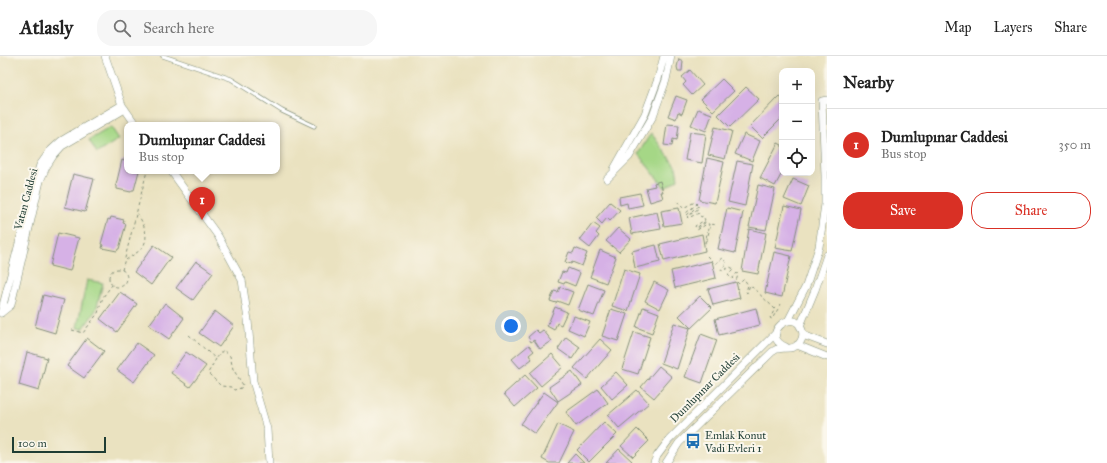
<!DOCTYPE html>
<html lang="en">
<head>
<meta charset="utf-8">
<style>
	:root { --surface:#fff; --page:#f6f6f6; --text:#222; --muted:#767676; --line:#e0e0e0; --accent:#d93025 }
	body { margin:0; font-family:"IM FELL Great Primer",serif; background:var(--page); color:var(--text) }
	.controls { position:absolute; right:12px; top:12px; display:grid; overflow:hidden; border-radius:8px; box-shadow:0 4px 16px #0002 }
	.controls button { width:36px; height:36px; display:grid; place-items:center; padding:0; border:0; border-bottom:1px solid var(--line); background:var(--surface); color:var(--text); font:20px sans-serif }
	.scale { position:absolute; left:12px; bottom:10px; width:94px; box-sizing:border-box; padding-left:4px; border:2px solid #1f3d34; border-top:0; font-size:11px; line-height:14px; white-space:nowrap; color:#1f3d34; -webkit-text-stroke:3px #fbf7ec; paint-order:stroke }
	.you { position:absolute; left:511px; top:270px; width:14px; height:14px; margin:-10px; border:3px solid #fff; border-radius:50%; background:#1a73e8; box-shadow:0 0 0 6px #1a73e833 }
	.badge { display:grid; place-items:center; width:26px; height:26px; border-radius:50%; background:var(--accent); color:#fff; font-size:13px; font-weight:700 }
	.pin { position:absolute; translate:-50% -33px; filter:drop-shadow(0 1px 2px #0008) }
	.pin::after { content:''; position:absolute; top:21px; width:14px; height:12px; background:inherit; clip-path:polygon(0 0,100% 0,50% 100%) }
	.popup { position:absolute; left:124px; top:66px; width:156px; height:52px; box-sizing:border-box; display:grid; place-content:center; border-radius:8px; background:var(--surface); filter:drop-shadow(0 1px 3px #0005); font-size:13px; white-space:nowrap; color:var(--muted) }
	.popup b { font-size:15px; color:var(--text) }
	.popup::after { content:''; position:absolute; left:50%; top:100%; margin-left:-8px; border:8px solid transparent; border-top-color:var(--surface) }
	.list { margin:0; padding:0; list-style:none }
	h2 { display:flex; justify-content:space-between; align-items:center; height:52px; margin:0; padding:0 16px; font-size:17px }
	h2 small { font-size:13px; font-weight:400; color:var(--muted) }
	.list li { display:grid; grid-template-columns:26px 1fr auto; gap:12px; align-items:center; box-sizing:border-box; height:72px; padding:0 16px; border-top:1px solid var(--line) }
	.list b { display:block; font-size:15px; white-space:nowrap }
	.list p { margin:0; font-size:13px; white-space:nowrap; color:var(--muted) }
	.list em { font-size:13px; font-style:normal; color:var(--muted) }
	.actions { display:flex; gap:8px; padding:12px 16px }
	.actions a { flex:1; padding:9px 0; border:1px solid var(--accent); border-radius:16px; text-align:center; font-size:14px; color:var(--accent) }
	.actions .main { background:var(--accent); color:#fff }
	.icon { flex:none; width:22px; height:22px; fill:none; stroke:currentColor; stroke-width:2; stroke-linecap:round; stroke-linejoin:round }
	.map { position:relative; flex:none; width:827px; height:407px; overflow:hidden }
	header { display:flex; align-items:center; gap:24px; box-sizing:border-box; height:56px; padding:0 20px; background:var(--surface); border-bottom:1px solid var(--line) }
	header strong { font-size:19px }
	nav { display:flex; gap:22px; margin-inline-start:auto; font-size:14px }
	.search { width:280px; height:36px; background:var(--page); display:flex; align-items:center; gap:10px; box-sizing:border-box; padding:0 14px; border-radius:16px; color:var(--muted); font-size:15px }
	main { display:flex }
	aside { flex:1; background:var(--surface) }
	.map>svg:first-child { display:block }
</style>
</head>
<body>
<header>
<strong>Atlasly</strong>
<div class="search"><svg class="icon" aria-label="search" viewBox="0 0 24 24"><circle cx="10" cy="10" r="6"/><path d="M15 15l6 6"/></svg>Search here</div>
<nav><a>Map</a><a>Layers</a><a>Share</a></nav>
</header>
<main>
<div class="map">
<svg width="827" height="407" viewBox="0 0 827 407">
	<rect width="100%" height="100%" fill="#fbf7ec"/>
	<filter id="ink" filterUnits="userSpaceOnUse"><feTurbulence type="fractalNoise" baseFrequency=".025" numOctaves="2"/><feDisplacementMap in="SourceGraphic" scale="8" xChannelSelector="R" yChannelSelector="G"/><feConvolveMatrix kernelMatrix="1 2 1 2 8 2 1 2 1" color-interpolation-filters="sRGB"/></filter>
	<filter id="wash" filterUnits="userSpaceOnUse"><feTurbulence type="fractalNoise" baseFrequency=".012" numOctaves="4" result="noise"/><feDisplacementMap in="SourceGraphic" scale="16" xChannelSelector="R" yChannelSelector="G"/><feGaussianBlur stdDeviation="0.9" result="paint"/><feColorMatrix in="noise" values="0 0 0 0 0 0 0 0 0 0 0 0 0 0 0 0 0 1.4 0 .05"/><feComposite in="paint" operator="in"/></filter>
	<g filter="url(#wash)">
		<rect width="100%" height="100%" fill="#eae2c0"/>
		<path fill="#a5d786" stroke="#628a5d" d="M111,71L119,83L97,97L89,84Z
			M651,77L676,111L678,123L665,132L638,98Z
			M87,224L103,227L96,254L83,273L77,272Z"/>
		<g id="blocks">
			<path fill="#d6b1e6" d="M679,3L683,5L682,15H678L677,11Z
				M690,14L703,29L692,39L683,29L686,26L682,21Z
				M722,23L734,35L713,55L701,43Z
				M746,31L759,43L730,71L718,59Z
				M676,40L687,44L682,58L678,56L676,63L668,60Z
				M779,40L782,42V62L762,82L750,70Z
				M698,53L712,58L706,75L691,69Z
				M667,68L679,69L677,84L673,83L672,90L664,89Z
				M715,71L732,75L725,103L708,99Z
				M690,76L706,78L702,107L685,104Z
				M744,78L760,85L752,105L735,98Z
				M778,87L782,89V117L775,130L760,122Z
				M125,102L127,103V115H139L134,134H132L131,136L117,133V130L116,129L122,104L124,105Z
				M707,102L724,106L715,147L699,144Z
				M737,105L753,108L745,150L728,146Z
				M73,118L94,123L85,156L65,151Z
				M793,123L809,130L801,150L784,143Z
				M660,125L663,136H661L663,142L650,146L646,132L655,130L654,127Z
				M758,129L775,133L766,174L749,171Z
				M640,137L643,149L628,152L627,147L620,149L619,141Z
				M610,146L620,154L610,165L607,162L602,168L596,162Z
				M784,150L801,154L792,195L775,192Z
				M679,152L682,167L664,170L661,155Z
				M727,152L743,156L735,197L718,193Z
				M657,156L661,173L632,178L629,162Z
				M111,161L124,164L123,167L126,168L119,193H118L117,195L102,192L103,189L101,188L108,163L110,164Z
				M593,167L600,172L596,177L599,180L590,192L580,184Z
				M618,172L631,183L619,196L606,185Z
				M749,173L766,177L758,218L742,215Z
				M58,177L79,182L70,215L50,210Z
				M702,178L705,195L664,205L660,188Z
				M154,189L171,201L151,229L134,216Z
				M656,189L660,206L635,212L632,195Z
				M575,192L587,197L582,210L572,206L571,208L565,206L569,196L573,197Z
				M600,194L616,201L606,227L590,221Z
				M774,196L791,200L782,241L765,237Z
				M196,205L213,217L193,244L176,232Z
				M712,205L716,222L675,232L671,215Z
				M568,212L580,217L575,230L565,226L564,228L558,226L562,216L566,217Z
				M624,213L640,218L628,255L612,250Z
				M654,226L669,234L660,253L645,245Z
				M736,226L740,242L713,249L708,233Z
				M588,228L604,234L594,260L578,254Z
				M560,231L573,236L568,249L557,245L556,247L550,245L554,235L558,236Z
				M120,236L137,248L117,276L100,263Z
				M43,239L64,244L55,277L35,271Z
				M700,240L712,252L691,272L679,260Z
				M165,247L184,262L169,283L149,269Z
				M555,251L567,256L561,269L557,267L554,274L547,270Z
				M643,251L659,257L652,277L636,271Z
				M756,252L760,269L719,279L715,263Z
				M611,253L627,258L618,285L602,280Z
				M215,255L234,270L219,291L199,277Z
				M574,260L590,266L584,280L568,273Z
				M674,267L690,272L677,313L661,307Z
				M536,274L539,277L543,274L552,285L540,293L534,284L531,286L528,281Z
				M634,276L650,281L638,318L622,313Z
				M701,278L717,284L702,327L685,321Z
				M566,281L580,291L572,303L558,293Z
				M87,282L104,295L84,322L67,310Z
				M600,283L612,294L587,323L574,312Z
				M137,287L154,299L134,326L117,314Z
				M529,289L534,295L529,299L532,303L520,312L512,303Z
				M27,296L47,302L39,335L19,329Z
				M186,296L206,310L190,331L171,317Z
				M552,298L563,311L541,330L530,317Z
				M659,310L672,321L654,342L641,331Z
				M572,315L582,329L558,345L549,331Z
				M616,316L628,329L612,343L601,330Z
				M525,319L537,332L515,351L504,338Z
				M598,333L608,347L576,370L566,356Z
				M637,334L649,347L619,372L608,359Z
				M544,336L558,346L535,378L521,368Z
				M604,366L617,378L589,406L577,394Z
				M558,368L574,376L559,407H549L542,403Z
				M637,373L649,385L633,401L621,390Z
				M619,393L632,405L630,407H606Z
				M575,398L584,407H567Z"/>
		</g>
	</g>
	<g filter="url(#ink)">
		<use href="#blocks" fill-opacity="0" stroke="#84907a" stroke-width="1"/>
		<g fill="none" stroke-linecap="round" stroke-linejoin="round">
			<defs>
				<path id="lane" d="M163,0L231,23L282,55L314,70"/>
				<path id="street" d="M105,0L122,49L136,69
					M614,113L645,58L658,23L664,0
					M171,115L218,180L242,224L248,264L253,325L267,373L269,407
					M607,123L629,101L653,60L666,24L671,0
					M1,257L35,125L40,109L50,95L61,85L122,49
					M1,257L11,249L40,125L46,111L53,100L62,90L125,53
					M788,265L806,230L819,191L825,148V120L822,45L827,44
					M800,270L815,234L827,199
					M803,279L827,288
					M797,289L827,301
					M654,407L657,400L669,384L776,277
					M666,407L679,387L772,296C774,295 776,293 778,293C782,292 786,292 790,292C799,291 805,282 802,274C794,249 758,280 786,291"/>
			</defs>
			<use href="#lane" stroke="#84907a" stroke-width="5"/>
			<use href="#street" stroke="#84907a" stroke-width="8"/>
			<path stroke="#84907a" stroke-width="1" stroke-dasharray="3 3" stroke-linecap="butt" d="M677,145L683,152L695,146L697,148L686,157L687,159L698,150L699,152L687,161L688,162L699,157L701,161L703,160L705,164L695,170L696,172L706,165V166L697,173V174L707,168H709L705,187H706L711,168L717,169
				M707,200L715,208L723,202L727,208L721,213L722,215L730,211L734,213L728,219L732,223L737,217L738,219L736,225L739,228L744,223L748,229L746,236L747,237L750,229L775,253L770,262L772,263L781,248
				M126,204C130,201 135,198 139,195C152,184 144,168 137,157
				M109 222a9 9 0 1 1 18 0a9 9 0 1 1-18 0Z
				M122,214L147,115
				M72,274L83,277L98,257L103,241L112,229
				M189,279L216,303L208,317L221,330L231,331L234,334L241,332L243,329L233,313L230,300L223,294L216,303"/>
			<use href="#lane" stroke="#fff" stroke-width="3.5"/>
			<use href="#street" stroke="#fff" stroke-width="7"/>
		</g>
	</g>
	<defs>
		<symbol id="bus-bare" viewBox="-9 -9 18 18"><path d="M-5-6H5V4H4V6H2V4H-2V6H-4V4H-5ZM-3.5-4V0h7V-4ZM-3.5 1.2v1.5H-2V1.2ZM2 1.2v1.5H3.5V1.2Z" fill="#1f6fb2" stroke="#fbf7ec" stroke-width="2.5" paint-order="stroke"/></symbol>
	</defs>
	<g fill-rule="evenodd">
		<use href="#bus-bare" x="682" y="374" width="22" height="22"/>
	</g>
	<g text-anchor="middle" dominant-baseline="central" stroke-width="4" stroke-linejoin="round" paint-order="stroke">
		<g font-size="11" fill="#1f3d34" stroke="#fbf7ec">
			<text transform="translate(26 143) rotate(-75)">Vatan Caddesi</text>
			<text transform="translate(705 332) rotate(-45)">Dumlupınar Caddesi</text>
		</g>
		<g font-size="11" fill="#1f3d34" stroke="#fbf7ec" text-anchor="start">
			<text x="705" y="379">Emlak Konut<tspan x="705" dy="13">Vadi Evleri 1</tspan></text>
		</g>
	</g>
</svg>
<div class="controls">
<button>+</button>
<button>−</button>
<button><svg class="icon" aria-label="locate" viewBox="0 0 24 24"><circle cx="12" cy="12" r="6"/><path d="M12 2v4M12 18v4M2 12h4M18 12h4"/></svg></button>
</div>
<div class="scale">100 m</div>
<div class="you"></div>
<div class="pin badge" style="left:202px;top:164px">1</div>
<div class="popup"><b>Dumlupınar Caddesi</b>Bus stop</div>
</div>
<aside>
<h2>Nearby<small></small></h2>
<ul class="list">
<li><span class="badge">1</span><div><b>Dumlupınar Caddesi</b><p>Bus stop</p></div><em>350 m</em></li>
</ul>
<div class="actions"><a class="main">Save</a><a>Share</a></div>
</aside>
</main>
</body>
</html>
